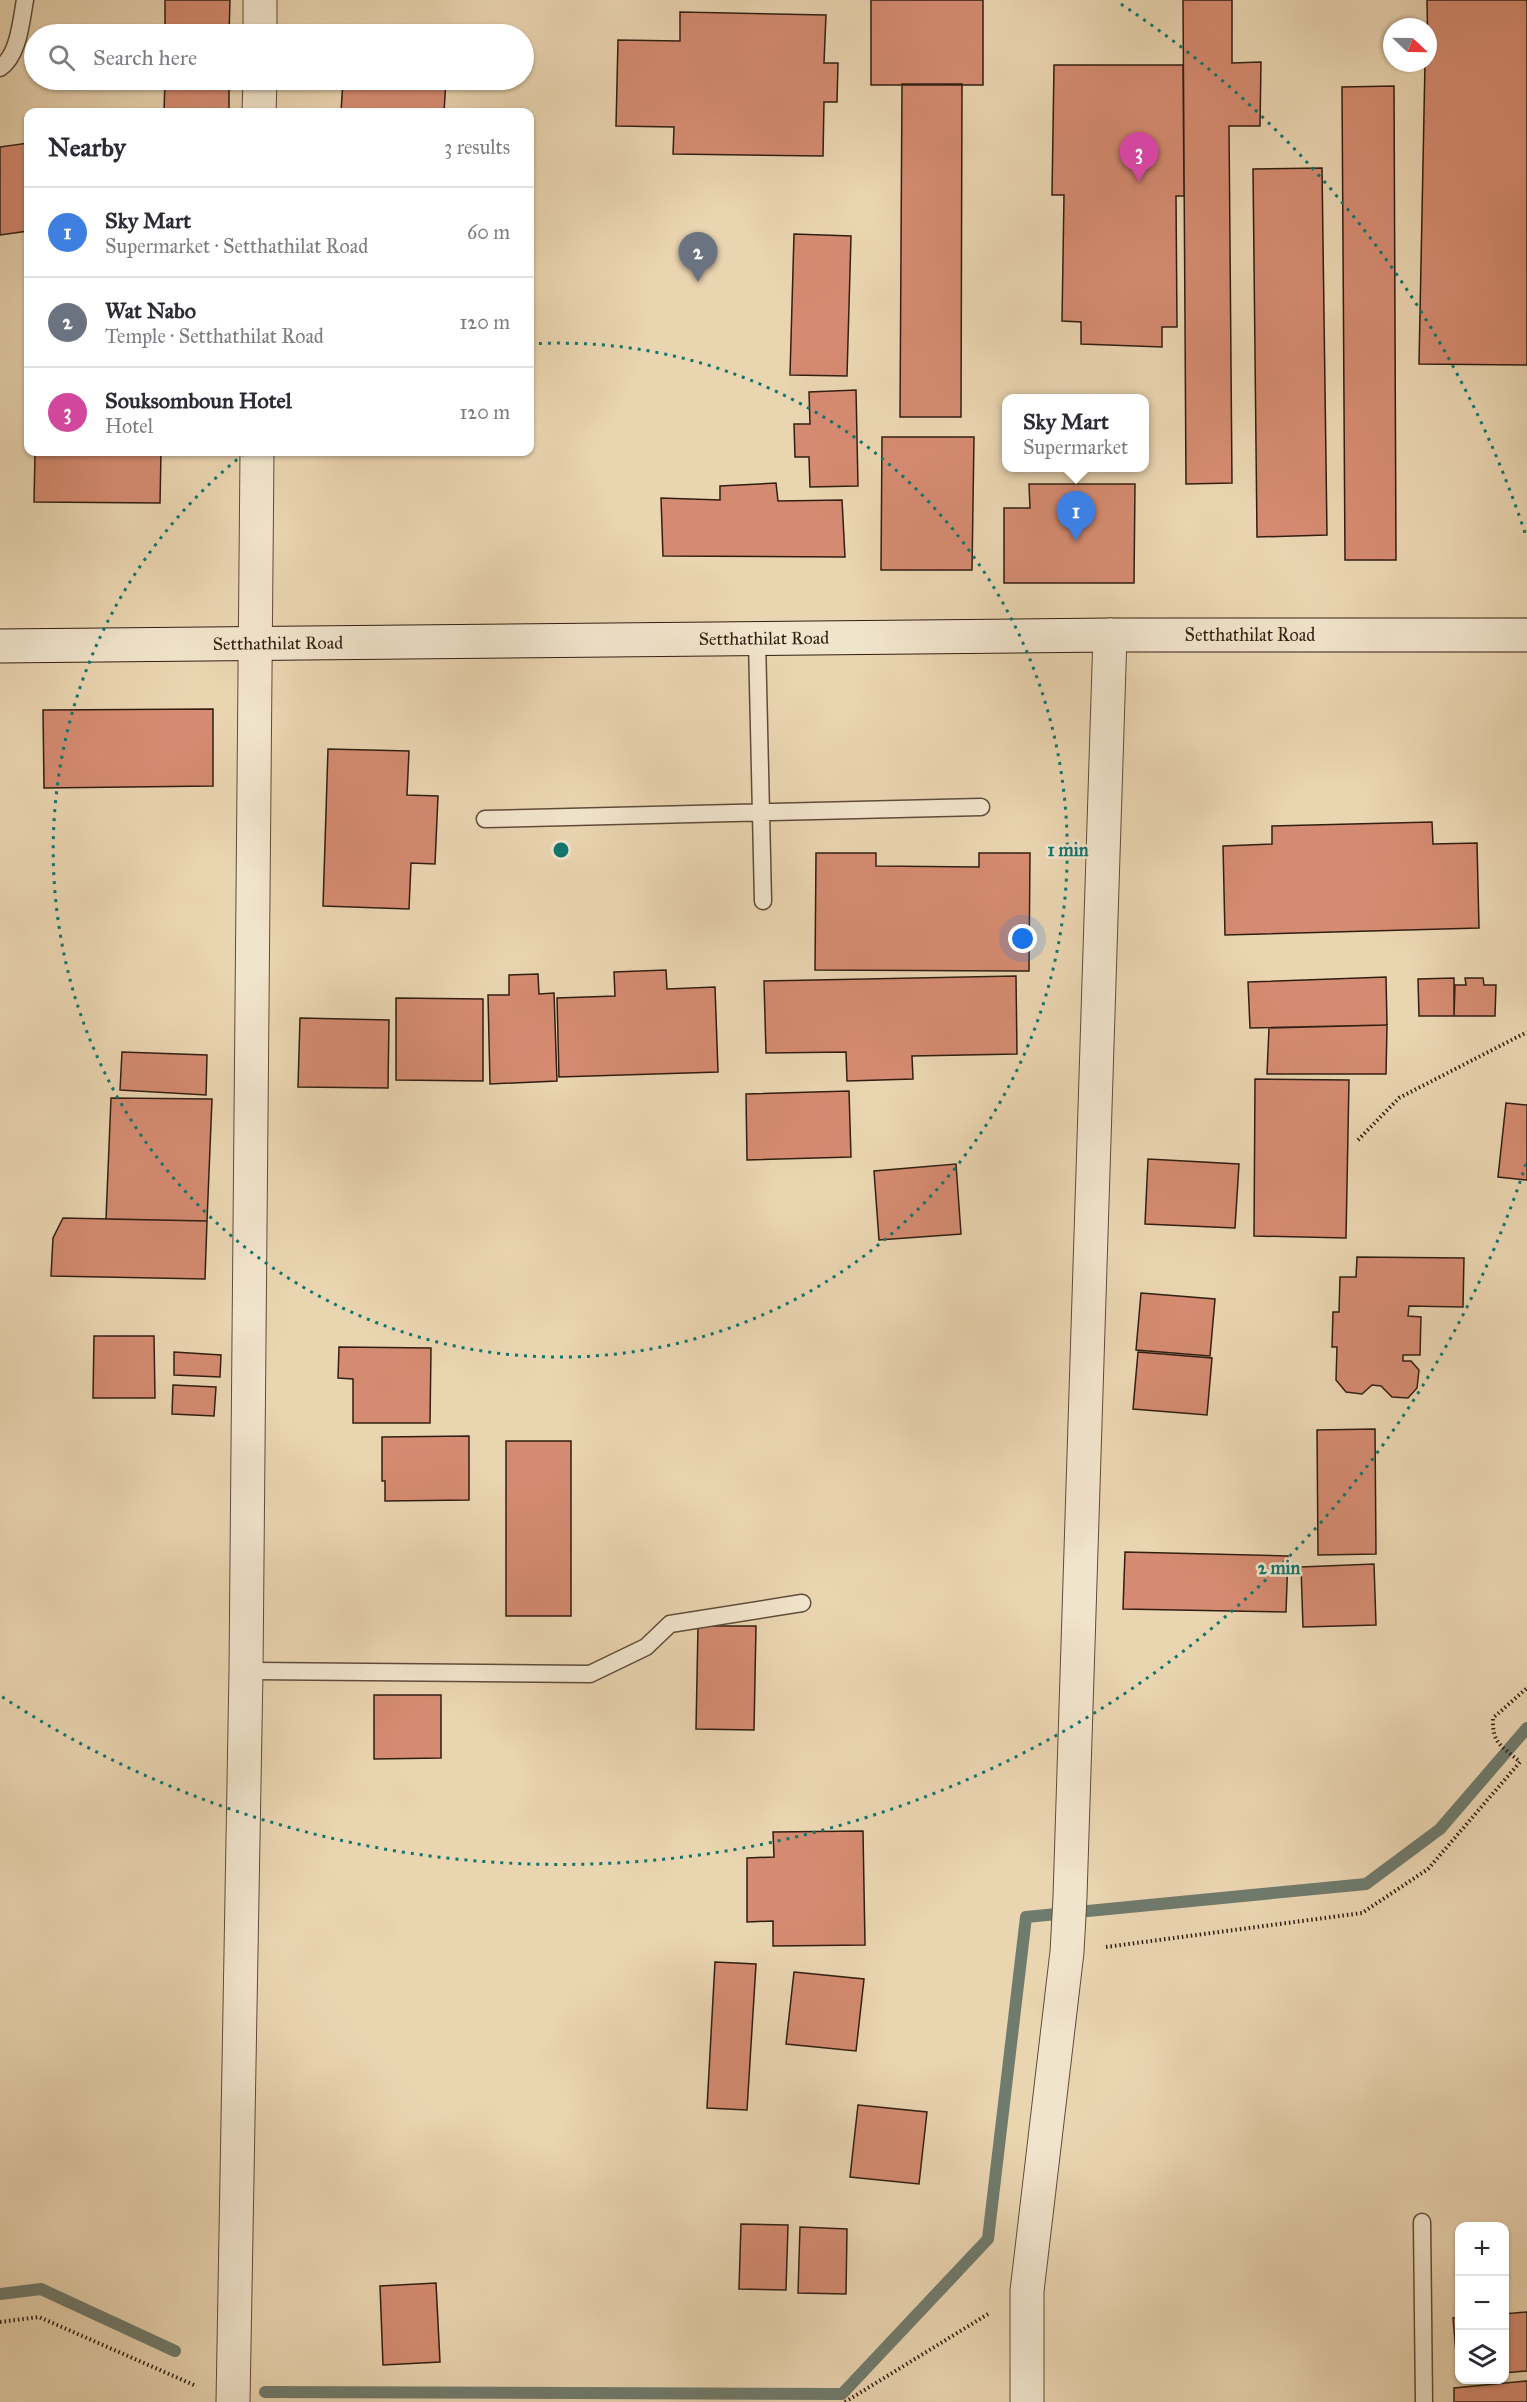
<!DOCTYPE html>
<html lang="en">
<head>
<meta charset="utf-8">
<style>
	:root { --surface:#fff; --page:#f2f2f3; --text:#2b2b33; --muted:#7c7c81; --line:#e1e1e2; --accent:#8f2418 }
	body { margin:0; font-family:"IM FELL Great Primer",serif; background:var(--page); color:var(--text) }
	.controls { position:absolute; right:18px; bottom:18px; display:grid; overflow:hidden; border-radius:12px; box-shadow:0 2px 4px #0004 }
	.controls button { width:54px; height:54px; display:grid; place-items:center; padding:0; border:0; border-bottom:2px solid var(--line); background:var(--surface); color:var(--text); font:30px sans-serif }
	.compass { position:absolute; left:1383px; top:18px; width:54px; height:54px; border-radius:50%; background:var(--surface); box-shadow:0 2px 4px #0004; rotate:112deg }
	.you { position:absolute; left:1023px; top:939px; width:21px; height:21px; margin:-15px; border:4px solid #fff; border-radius:50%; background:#1a73e8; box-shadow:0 0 0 9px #1a73e833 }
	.badge { display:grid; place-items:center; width:39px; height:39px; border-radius:50%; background:var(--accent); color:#fff; font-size:20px; font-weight:700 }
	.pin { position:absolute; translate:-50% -50px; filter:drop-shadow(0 2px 3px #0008) }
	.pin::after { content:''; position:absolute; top:32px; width:21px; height:18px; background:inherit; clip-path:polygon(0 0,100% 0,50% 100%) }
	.popup { position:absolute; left:1002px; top:394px; width:147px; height:78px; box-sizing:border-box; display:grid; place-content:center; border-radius:12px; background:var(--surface); filter:drop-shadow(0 2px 4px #0005); font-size:20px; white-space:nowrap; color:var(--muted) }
	.popup b { font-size:22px; color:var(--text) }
	.popup::after { content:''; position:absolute; left:50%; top:100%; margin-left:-12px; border:12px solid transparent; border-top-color:var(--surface) }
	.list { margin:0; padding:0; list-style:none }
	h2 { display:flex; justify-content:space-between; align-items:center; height:78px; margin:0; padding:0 24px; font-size:26px }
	h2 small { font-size:20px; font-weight:400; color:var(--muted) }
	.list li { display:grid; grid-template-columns:39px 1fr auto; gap:18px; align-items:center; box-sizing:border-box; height:90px; padding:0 24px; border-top:2px solid var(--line) }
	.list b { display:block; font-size:22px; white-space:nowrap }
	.list p { margin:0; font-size:20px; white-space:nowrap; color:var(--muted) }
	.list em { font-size:20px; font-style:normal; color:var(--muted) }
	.icon { flex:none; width:33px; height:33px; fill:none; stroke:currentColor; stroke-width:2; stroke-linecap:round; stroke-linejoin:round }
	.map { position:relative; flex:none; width:1527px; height:2402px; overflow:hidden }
	.search { position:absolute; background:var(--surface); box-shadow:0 2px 4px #0004; left:24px; top:24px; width:510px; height:66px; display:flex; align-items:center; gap:15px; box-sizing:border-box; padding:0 21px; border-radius:33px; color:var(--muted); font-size:22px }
	.panel { position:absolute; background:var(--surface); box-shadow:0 2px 4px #0004; left:24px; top:108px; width:510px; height:348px; border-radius:12px }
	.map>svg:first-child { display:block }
</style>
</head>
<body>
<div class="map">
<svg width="1527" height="2402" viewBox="0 0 1527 2402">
	<rect width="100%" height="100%" fill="#ead5b1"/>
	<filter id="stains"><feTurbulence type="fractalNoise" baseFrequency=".00333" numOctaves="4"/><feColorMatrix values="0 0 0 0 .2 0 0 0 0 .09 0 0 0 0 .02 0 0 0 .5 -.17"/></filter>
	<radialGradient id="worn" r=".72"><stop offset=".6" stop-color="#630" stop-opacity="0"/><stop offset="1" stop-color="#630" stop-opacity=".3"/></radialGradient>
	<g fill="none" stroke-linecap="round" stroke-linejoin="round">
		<path stroke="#6f7b6d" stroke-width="12" d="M0,2294L41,2289L175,2351
			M265,2392L842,2394L988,2239L1026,1917L1366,1884L1440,1829L1527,1728"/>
	</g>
	<path fill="#d58b71" stroke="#311f12" stroke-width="1.5" d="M165,0H230L229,34H165Z
		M871,0H983V85H871Z
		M1183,0H1232V63L1261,62L1260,126H1229L1232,483L1186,484Z
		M1427,0H1527V365L1419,364L1425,63H1428Z
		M680,12L826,15L824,63H838L837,102H824L823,156L673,154L674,127L616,126L618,40L680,41Z
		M1054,65H1183L1184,196H1176L1177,327H1162V347L1081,344V322L1062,321L1064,195H1052Z
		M165,80H229V112H164Z
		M343,80H446L444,112H341Z
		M902,84H962L961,417H900Z
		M1394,86L1396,560H1345L1342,87Z
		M28,143V231L0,235V147Z
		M1322,168L1327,535L1257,537L1253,169Z
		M794,234L851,236L847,376L790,375Z
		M856,390L858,486L810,487L809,457H795L794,424H810L809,392Z
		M882,437H974L972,570H881Z
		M57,452H161L160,503L34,502L35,454H57Z
		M776,483L778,501L842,500L845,557L663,556L661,498L720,500V486Z
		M1029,484H1135L1134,583H1004V508H1030Z
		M213,709V786L44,788L43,710Z
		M328,749L409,751L407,795L438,796L435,864L411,863L409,909L323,906Z
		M1432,822L1433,844L1477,843L1479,928L1225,935L1223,846L1272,844V826Z
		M816,853H876V866L979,867V853H1030L1029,971L815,970Z
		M666,970L667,989L715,987L718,1072L559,1077L557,998L615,996L614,972Z
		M538,974L539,994L554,993L557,1081L490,1084L488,995H509V975Z
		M1016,976L1017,1054L912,1056L913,1079L847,1081L846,1052L766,1053L764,981Z
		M1386,977L1387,1025L1250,1028L1248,982Z
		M1454,978V1016H1419L1418,979Z
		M1465,978H1483L1484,985H1496L1495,1016H1454L1455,985H1466Z
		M396,998L483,999V1081L396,1080Z
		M300,1018L389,1020L388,1088L298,1087Z
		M1387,1025L1386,1074H1267L1269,1028Z
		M122,1052L207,1055L206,1095L120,1090Z
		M1255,1079L1349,1080L1346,1238L1254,1236Z
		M849,1091L851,1157L747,1160L746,1094Z
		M111,1098L212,1099L207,1221L106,1219Z
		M1506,1103L1527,1105V1180L1498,1177Z
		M1148,1159L1239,1164L1235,1228L1145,1224Z
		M956,1164L961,1234L879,1240L874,1171Z
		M63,1218L207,1221L205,1279L51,1276L53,1238Z
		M1357,1257L1464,1258L1463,1307L1409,1306L1408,1316L1421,1317L1420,1355H1403V1361H1411L1419,1370L1417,1388L1408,1398L1392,1397L1381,1386L1372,1385L1362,1394L1346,1392L1336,1380L1337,1347H1332L1333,1312H1339L1340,1277H1356Z
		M1141,1293L1215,1299L1210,1356L1136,1350Z
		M94,1336H154L155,1398H93Z
		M339,1347L431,1348L430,1423H353V1379L338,1378Z
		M174,1352L221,1355L220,1377L174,1375Z
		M1138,1352L1212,1358L1207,1415L1133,1409Z
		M173,1385L216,1387L214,1416L172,1414Z
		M1375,1429L1376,1554L1318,1555L1317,1430Z
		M469,1436V1500L385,1501V1481H382V1437Z
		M506,1441H571V1616H506Z
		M1125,1552L1288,1556L1286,1612L1123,1609Z
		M1374,1564L1376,1625L1303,1627L1301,1567Z
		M698,1626H756L754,1730L696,1729Z
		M374,1695H441V1758L374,1759Z
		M863,1831L865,1945L773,1946V1921L747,1922V1858L774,1857L773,1832Z
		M715,1962L756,1964L747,2110L707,2108Z
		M794,1972L864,1979L856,2051L786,2044Z
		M858,2105L927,2112L919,2184L850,2177Z
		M741,2224L788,2225L786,2290L739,2289Z
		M800,2227L847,2229L846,2294L798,2293Z
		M436,2283L440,2362L383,2365L380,2286Z
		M1527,2312V2371L1504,2373V2314Z
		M1460,2317V2377H1458L1453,2318Z
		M1527,2381V2402H1454V2388Z"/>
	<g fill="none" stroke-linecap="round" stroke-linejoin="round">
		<defs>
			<path id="lane" d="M0,68C19,55 21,21 25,0
				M757,640L763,901
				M485,819L981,807
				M246,1671L590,1674L646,1647L670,1624L802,1603
				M1422,2222L1424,2402"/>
			<path id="street" d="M260,34V0
				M259,112L260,80
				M233,2402L246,1671L257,452
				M1027,2402V2291L1067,1952L1070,1897L1110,635"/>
			<g id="secondary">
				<path id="s1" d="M0,646L1110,635H1527"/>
			</g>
		</defs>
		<use href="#lane" stroke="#5f4c3a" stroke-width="19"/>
		<use href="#street" stroke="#5f4c3a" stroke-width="35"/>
		<use href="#secondary" stroke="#311f12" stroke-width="35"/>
		<path stroke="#311f12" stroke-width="4" stroke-dasharray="1.5 3" stroke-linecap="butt" d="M1358,1140L1399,1098L1527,1032
			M1106,1947L1362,1913L1428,1869L1520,1762C1502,1746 1492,1744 1493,1718L1527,1688
			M0,2322L39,2317L194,2385
			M845,2402L988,2314"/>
		<use href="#lane" stroke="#f1e4cc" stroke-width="16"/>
		<use href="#street" stroke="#f1e4cc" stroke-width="33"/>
		<use href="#secondary" stroke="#f1e4cc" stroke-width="33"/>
	</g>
	<g fill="none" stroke="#0f766e" stroke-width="3" stroke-dasharray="3 6">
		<path d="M530 344A507 507 0 1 1 245 453"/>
		<path d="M1526 1164A1015 1015 0 0 1 1 1696M1121 4A1015 1015 0 0 1 1526 536"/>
	</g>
	<g text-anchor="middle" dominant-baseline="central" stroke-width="5" stroke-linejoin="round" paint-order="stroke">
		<g font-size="18" fill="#311f12" stroke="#f1e4cc">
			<text stroke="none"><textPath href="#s1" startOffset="1250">Setthathilat Road</textPath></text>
			<text stroke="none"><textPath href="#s1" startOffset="764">Setthathilat Road</textPath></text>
			<text stroke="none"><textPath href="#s1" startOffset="278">Setthathilat Road</textPath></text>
		</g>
	</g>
	<circle cx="561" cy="850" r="9" fill="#0f766e" stroke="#f1e4cc" stroke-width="3"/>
	<g font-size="18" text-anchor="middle" font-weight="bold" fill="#0f766e" stroke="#f1e4cc" stroke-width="5" stroke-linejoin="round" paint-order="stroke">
		<text x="1068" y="856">1 min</text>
		<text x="1279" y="1574">2 min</text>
	</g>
	<rect width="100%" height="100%" filter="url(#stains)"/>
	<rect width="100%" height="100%" fill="url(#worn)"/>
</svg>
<div class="controls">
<button>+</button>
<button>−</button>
<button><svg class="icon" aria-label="layers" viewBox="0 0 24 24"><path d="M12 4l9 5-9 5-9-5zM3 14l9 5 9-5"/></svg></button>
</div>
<svg class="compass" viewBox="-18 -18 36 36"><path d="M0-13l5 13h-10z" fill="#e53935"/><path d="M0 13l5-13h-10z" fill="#7c7c81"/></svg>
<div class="you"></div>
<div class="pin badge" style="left:1076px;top:541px;background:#3f7fe0">1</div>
<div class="popup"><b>Sky Mart</b>Supermarket</div>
<div class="pin badge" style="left:698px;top:282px;background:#6b7280">2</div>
<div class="pin badge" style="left:1139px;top:182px;background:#d1479c">3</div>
<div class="search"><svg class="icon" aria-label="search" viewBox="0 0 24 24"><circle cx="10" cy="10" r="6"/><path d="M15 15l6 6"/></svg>Search here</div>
<section class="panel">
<h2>Nearby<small>3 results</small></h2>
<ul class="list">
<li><span class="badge" style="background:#3f7fe0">1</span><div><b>Sky Mart</b><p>Supermarket · Setthathilat Road</p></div><em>60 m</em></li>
<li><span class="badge" style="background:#6b7280">2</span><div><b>Wat Nabo</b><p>Temple · Setthathilat Road</p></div><em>120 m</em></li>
<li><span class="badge" style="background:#d1479c">3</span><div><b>Souksomboun Hotel</b><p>Hotel</p></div><em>120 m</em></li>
</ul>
</section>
</div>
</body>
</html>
